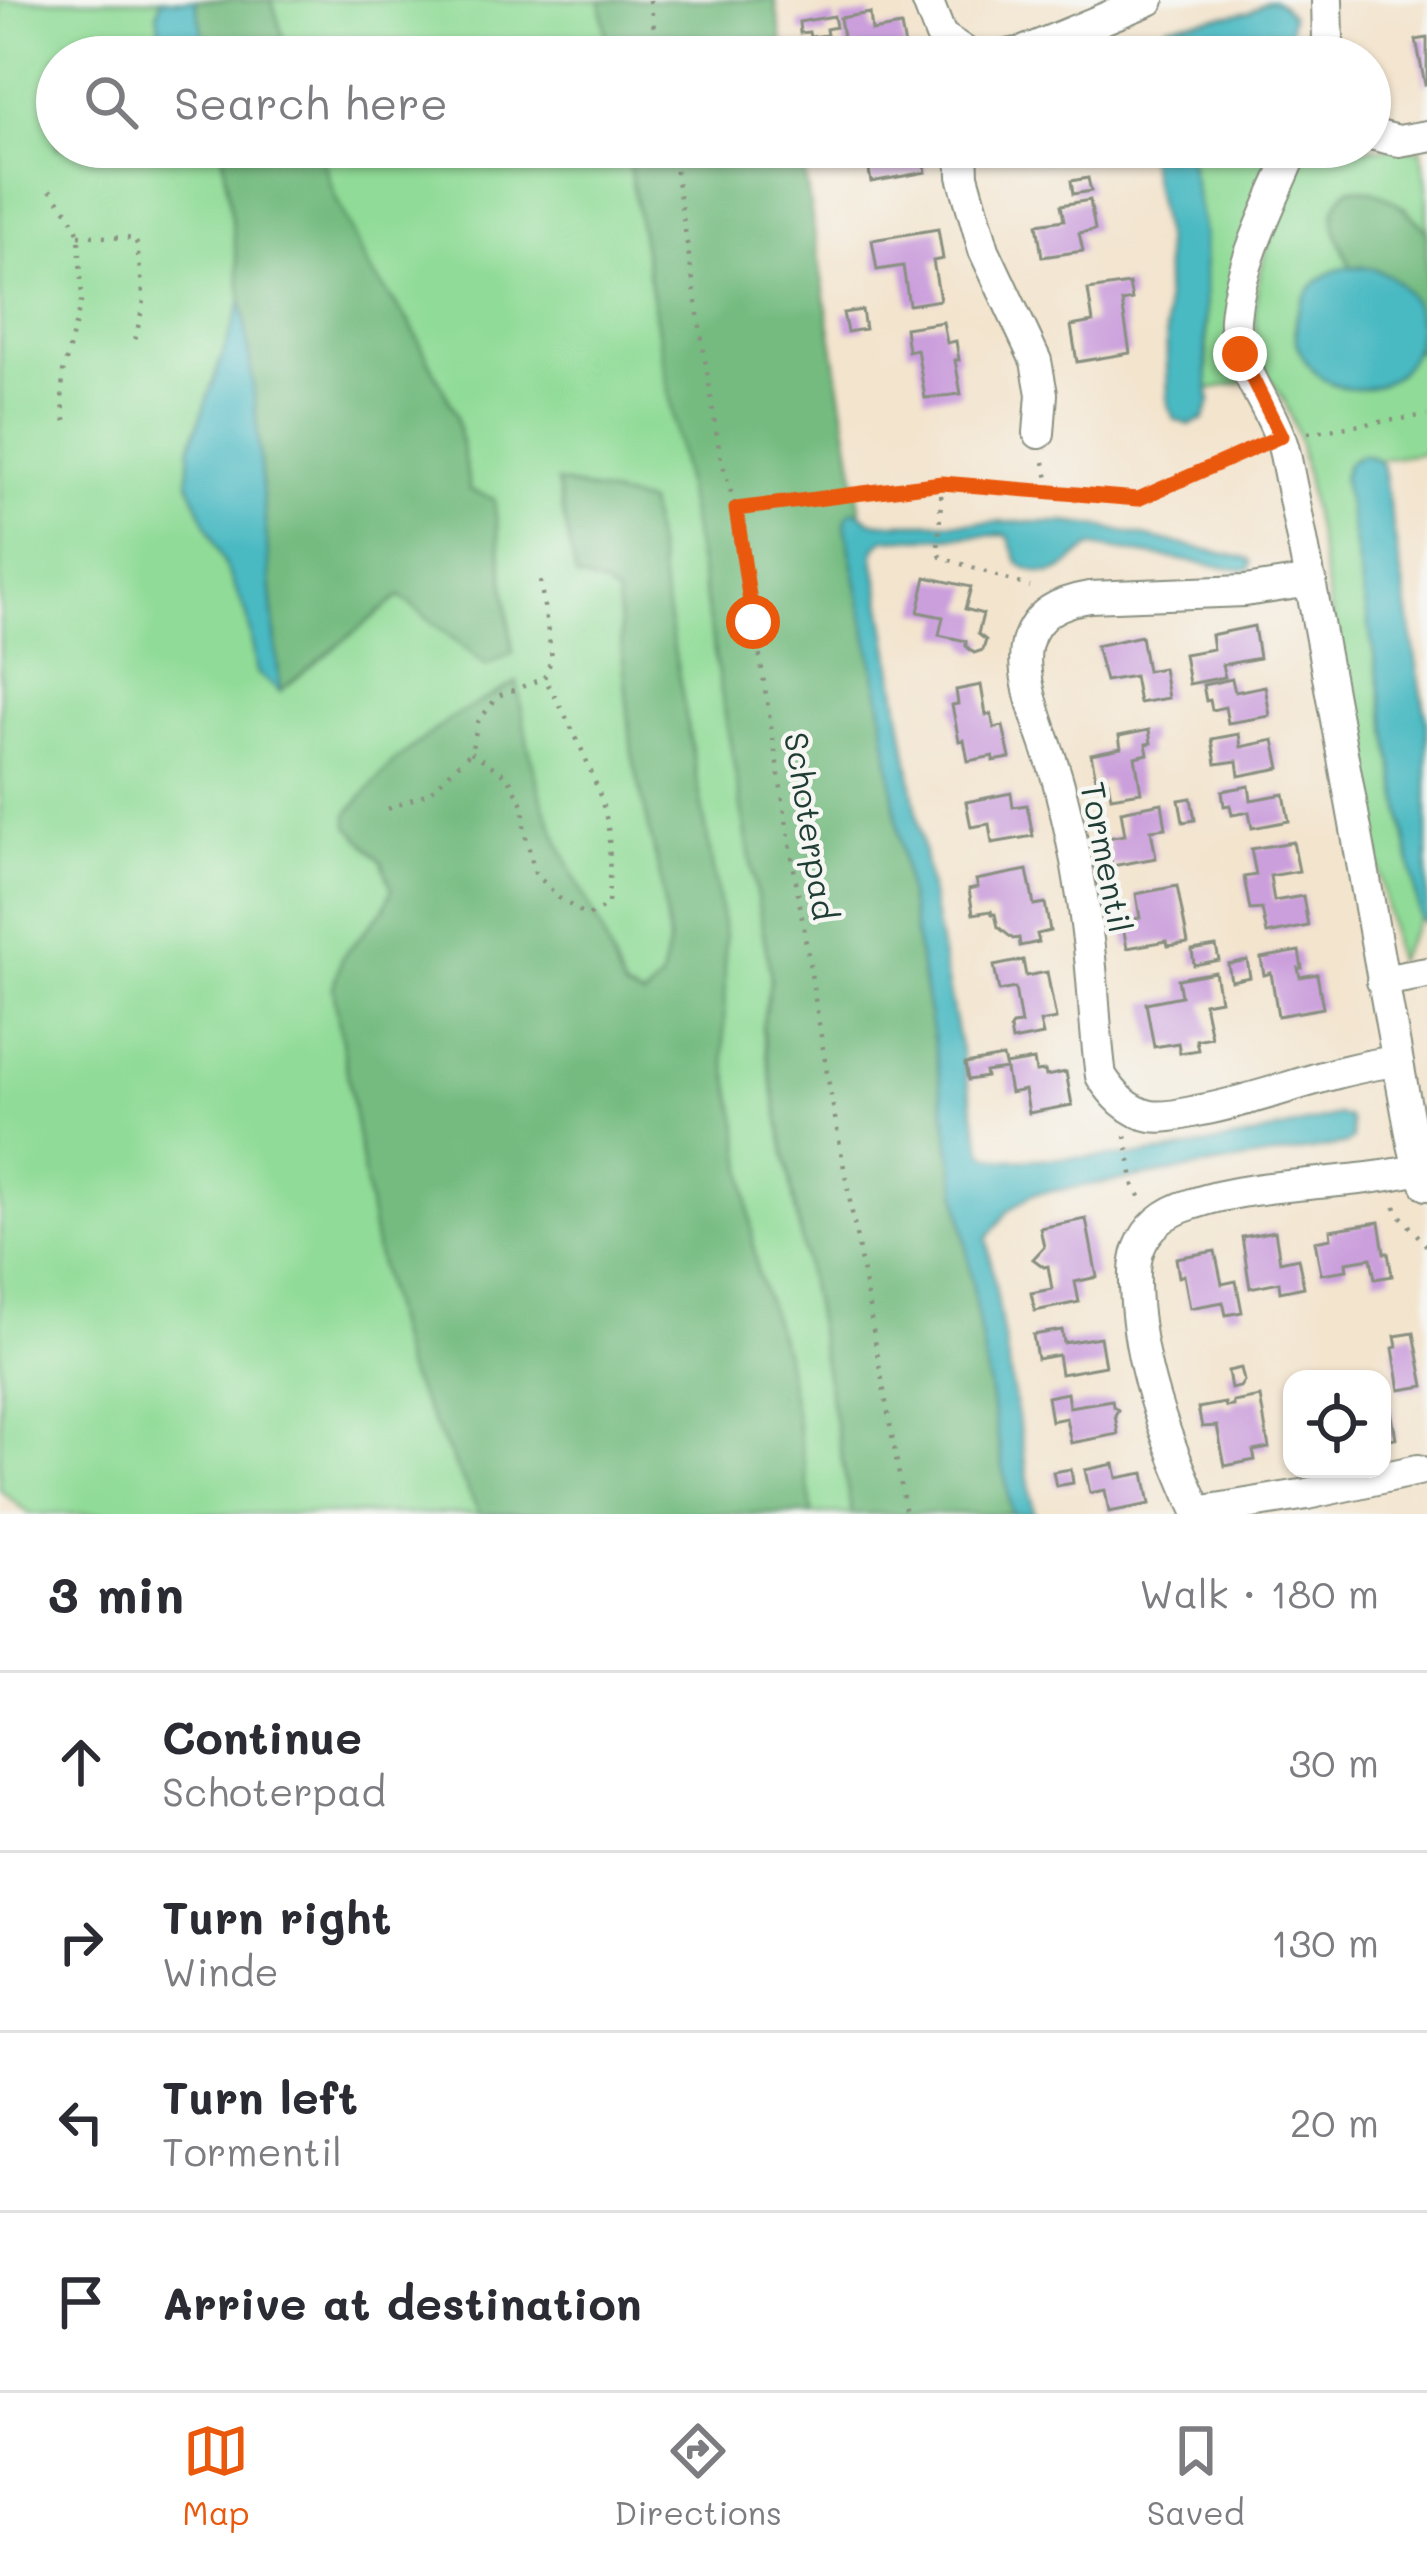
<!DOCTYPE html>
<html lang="en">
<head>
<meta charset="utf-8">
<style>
	:root { --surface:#fff; --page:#f2f2f3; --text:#2b2b33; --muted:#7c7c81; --line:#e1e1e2; --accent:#ea580c }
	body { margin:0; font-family:Mali,sans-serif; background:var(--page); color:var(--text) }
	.controls { position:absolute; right:36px; bottom:36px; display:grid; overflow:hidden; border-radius:24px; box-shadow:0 3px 9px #0004 }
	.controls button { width:108px; height:108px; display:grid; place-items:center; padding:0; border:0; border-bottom:3px solid var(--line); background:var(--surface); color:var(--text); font:60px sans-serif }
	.stop { position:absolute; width:36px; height:36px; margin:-27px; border:9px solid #ea580c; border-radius:50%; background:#fff }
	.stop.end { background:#ea580c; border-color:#fff; box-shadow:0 3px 12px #0008 }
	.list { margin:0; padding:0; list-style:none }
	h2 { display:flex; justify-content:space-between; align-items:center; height:156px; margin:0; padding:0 48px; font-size:51px }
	h2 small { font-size:39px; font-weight:400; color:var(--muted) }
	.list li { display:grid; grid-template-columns:78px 1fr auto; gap:36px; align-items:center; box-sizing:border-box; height:180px; padding:0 48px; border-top:3px solid var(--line) }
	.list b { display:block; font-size:45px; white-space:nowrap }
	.list p { margin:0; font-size:39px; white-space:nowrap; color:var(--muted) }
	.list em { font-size:39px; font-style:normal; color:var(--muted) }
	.icon { flex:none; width:66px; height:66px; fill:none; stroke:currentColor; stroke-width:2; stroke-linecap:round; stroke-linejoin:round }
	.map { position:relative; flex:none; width:1427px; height:1514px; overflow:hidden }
	.search { position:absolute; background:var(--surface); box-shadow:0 3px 9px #0004; left:36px; right:36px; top:36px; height:132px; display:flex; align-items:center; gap:30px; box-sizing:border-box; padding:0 42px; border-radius:66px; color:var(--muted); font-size:45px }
	.sheet { height:876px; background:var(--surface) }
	nav { display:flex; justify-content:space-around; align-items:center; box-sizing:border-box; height:168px; border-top:3px solid var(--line); background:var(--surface); font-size:33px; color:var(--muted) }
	nav a { display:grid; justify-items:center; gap:6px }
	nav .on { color:var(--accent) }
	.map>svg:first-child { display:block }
</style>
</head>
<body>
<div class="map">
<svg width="1427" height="1514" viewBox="0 0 1427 1514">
	<rect width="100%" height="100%" fill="#f6f6f2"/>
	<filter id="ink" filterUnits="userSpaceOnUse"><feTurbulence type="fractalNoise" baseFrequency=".00833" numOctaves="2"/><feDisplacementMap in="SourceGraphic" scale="24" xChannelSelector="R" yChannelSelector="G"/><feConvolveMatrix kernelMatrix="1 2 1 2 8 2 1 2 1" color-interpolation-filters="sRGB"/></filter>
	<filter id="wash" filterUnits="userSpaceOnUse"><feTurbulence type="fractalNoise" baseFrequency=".004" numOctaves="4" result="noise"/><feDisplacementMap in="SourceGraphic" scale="48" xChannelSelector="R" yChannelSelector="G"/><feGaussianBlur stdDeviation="2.7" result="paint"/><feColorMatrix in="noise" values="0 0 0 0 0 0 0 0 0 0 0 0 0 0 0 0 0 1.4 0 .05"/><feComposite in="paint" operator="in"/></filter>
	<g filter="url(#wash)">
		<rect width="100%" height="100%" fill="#f3e4ce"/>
		<path fill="#90db97" stroke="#588c66" stroke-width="3" d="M0,0H600L610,57H57V147H626L771,977L762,1029L852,1514H29L0,1490Z
			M1186,147H1284L1238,269L1243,382L1208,390L1204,234Z
			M1308,147L1421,149L1427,187V231L1403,206L1340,240L1351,267C1336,270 1330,275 1318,287C1311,294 1302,301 1299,309C1286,340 1308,370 1333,385L1409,360L1414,352L1427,347V453L1377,460L1369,456L1353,458L1345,487L1420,918L1396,961L1300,444C1296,429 1290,414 1284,400C1278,390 1270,380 1265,368C1234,296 1281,214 1308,147Z"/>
		<path fill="#74bb80" stroke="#4a7c5a" stroke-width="3" d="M195,0H272L289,57H208Z
			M600,0H775L785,57H610Z
			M222,147H319L335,196L369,269L410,323L456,414L470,490L494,499L513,653L486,665L400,596L280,691L253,384Z
			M626,147H800L861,513L857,511L847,517L845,524L881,703L906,883L931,1025L993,1412L1012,1514H852L762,1028L771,977Z
			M1350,188C1384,188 1405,208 1427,231V347L1414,352L1418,339V316L1361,266L1351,267C1338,237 1321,213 1350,188Z
			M557,482L648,503L725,936L724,1055L738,1122L757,1271L784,1351L813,1514H480L404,1367L376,1248L333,987L342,957L384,909L392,889L382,862L348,826V813L393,762L451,718L517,682L528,745L543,803L572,873L600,927L624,990L644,998L661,979L669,941L660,877L632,753L617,596L603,585L576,577Z"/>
		<path fill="#4ab9c2" stroke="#347b7b" stroke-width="3" d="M161,0H195L208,57H165L157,14Z
			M1273,1L1281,4L1291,16L1290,31L1282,47L1219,57H1144L1167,25L1248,12L1265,2Z
			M1146,147H1187L1204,234L1206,359L1210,402L1204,419L1189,425L1174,419L1168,405L1164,238Z
			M1296 328a61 61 0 1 1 122 0a61 61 0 1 1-122 0Z
			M242,300L253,384L280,691L257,673L247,615L188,482L190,447Z
			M1361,455L1374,458L1382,464L1427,723V925L1420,918L1343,478L1347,463Z
			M852,511H857L871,521L879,523L1064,522L1097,526L1249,559L1251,563L1249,569L1243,570L1092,546C1063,564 1060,587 1019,564L1008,536L1004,535L885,539L875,547L874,557C908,755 937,955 983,1151L989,1156L1005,1160L1131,1156L1168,1152L1245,1138L1338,1115L1347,1117L1350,1121L1352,1139L1348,1144L1033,1194L1008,1211L987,1239L1034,1514H1012L993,1412L931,1025L906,883L881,703L845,524L847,517Z"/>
		<g id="blocks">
			<path fill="#cb9fdc" d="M870,13L872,31L901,26L907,57H861L859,47L845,49L840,18Z
				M834,16L836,27L826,29L827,35L810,37L809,32L800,33L799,22Z
				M1427,38V84L1425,85L1416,40Z
				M870,147H922L926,172L871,182L867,159L872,158Z
				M1088,178L1091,191L1073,194L1071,181Z
				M1090,200L1095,230L1079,233L1083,251L1042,257L1037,224L1064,220L1061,205Z
				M938,229L943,259L933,261L940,300L909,305L903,266L877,270L872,240Z
				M1129,284L1132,300L1122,302L1130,353L1077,362L1071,326L1093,322L1088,290Z
				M862,310L865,329L847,332L843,313Z
				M943,322L947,343L956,341L959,360H955L961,394L925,398L917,349L908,351L905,328Z
				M926,577L971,587L965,609L983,614L978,634L986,640L983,650L974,653L966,646V641L939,635L943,617L918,612Z
				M1254,626L1259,658L1222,665L1225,677L1189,684L1184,654L1213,649L1211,635Z
				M1141,636L1147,671L1163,668L1168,698L1139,703L1134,676L1105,681L1096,646Z
				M1232,679L1235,692L1265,686L1270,716L1228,723L1225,707L1212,710L1210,700L1206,701L1203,685Z
				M981,685L986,715L991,714L994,728L1003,726L1010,758L993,761V756L968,761L964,740L959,741L952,705L958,704L956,690Z
				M1149,730L1151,743L1146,744L1148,754L1135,757L1141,792L1111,797L1108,781L1097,783L1091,754L1121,748L1119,736Z
				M1239,734L1241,747L1274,740L1280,768L1239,776L1237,761L1216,764L1212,739Z
				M1249,786L1251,800L1284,794L1289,821L1252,828L1249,812L1232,815L1230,805L1224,806L1222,791Z
				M1011,793L1013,807L1027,805L1033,836L992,843L989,824L971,827L966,802Z
				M1191,798L1195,820L1183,822L1179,800Z
				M1162,803L1166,828L1151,830L1156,858L1112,866L1107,838L1125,835L1121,811Z
				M1293,842L1299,871L1270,876L1272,889L1274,901L1303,896L1308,926L1267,934L1262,909L1250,910L1244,877L1256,875L1251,849Z
				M1027,870L1034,905L1045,903L1050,931L1037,934L1039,942L1020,946L1019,938L1013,939L998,927L995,914H992L991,911L973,914L969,889L978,887L976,880Z
				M1177,886L1188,943L1168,946L1167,941L1127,948L1122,921L1140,918L1136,894Z
				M1216,946L1219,960L1194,965L1192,950Z
				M1299,951L1302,968H1298L1300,977L1317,974L1323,1008L1278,1016L1271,973L1264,975L1261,958Z
				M1023,960L1026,976L1047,972L1056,1019L1040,1022L1043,1035L1012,1041L1010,1029L1012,1025L1021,1024L1015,988L999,991L994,966Z
				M1247,960L1250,977L1231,981L1228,964Z
				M1215,972L1220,1000L1204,1003L1211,1037L1196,1040L1198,1050L1180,1053L1178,1043L1154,1047L1146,1003L1181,996L1178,979Z
				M1003,1057L1006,1069L985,1072L986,1077L968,1080L965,1064Z
				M1034,1060L1036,1072L1045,1071L1046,1076L1066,1072L1072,1105L1029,1113L1025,1090L1010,1093L1005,1065Z
				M1086,1219L1097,1277L1075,1282L1079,1302L1035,1311L1031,1293L1052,1289L1048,1266L1044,1267L1033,1259L1044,1247L1040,1228Z
				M1379,1222L1384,1253H1388L1392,1276L1375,1279L1371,1258L1346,1262L1347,1270L1321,1274L1315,1241L1331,1238L1330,1230Z
				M1275,1231L1280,1262L1298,1258L1304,1287L1280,1292L1279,1282L1250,1288L1242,1237Z
				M1215,1251L1222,1284L1236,1281L1242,1312L1226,1315L1223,1302L1190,1308L1184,1275L1179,1277L1176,1258Z
				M1062,1330L1064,1343L1100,1337L1105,1366L1061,1374L1058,1355L1037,1359L1033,1335Z
				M1414,1333L1424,1386L1400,1390L1393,1348L1397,1347L1395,1336Z
				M1241,1368L1244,1381L1240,1387L1231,1389L1228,1371Z
				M1382,1388H1387L1396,1438L1382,1440Z
				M1067,1393L1069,1407L1112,1400L1113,1406L1118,1410L1115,1415L1118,1434L1071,1443L1066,1418L1051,1421L1047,1397Z
				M1260,1397L1269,1448L1253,1451L1255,1460L1225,1466L1217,1426L1202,1427L1198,1408L1225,1403L1226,1407L1233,1406V1402Z
				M1114,1464L1117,1478L1144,1473L1150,1504L1109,1512L1105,1490L1090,1493L1085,1470Z
				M1071,1469L1073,1483L1056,1486L1053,1472Z"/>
		</g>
	</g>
	<g filter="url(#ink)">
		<use href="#blocks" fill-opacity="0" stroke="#899081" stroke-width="3"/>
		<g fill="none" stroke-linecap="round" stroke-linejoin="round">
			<defs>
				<path id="minor" d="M927,0L941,36L972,57
					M996,57L1023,52L1149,0
					M1323,57L1328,38L1327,0
					M1370,134L1399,141L1427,136
					M962,147L963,176L984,250L1036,361L1042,394L1039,433
					M1295,147C1274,199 1239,262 1235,319C1232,364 1275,409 1285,454C1332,683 1370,914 1413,1144L1419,1169L1427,1185
					M1311,581L1245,591L1089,597C1060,602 1036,612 1027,643C1017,681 1049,746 1059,785C1073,838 1083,894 1089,948C1094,991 1095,1034 1101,1076C1113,1094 1128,1112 1151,1116C1168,1119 1189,1112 1207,1109C1271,1096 1332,1069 1397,1061
					M1382,981L1427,973
					M1198,1512L1307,1494L1418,1470
					M1199,1514C1169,1447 1142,1378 1136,1304C1135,1286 1133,1266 1139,1249C1148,1225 1168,1211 1192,1204C1265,1180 1345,1187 1419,1169"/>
			</defs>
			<use href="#minor" stroke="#899081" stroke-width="34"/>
			<path stroke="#899081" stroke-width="4.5" stroke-dasharray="3 9" stroke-linecap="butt" d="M650,0L658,57
				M672,147L720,455L736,509L827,1073L906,1514
				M50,190L70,214L79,235L82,298L63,373L62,393L66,428
				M79,235L136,239L144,301L135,340
				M1308,433L1427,415
				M1044,462L1051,491
				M942,483L938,550L941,557L1030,587
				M736,509L942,483L1138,499L1252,450
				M471,752L508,777L524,806V829L535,873L559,898L587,916L608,905C609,880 611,853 608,828C602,786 567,715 544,678
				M388,809L430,792L471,752L478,722L498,696L544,678L552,658L540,580
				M1126,1136L1134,1186L1142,1200
				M1395,1206L1397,1212L1427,1246"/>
			<use href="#minor" stroke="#fff" stroke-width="30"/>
		</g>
	</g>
	<g fill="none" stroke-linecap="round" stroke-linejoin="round" filter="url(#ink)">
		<path stroke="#ea580c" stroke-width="15" d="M753,622L736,509L942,483L1138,499L1281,436L1240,354"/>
	</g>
	<g text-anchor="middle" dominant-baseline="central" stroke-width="9" stroke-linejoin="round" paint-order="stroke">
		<g font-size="33" fill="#1f3d34" stroke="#f6f6f2">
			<text transform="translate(812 826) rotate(81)">Schoterpad</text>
			<text transform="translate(1108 857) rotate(79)">Tormentil</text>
		</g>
	</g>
</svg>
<div class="controls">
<button><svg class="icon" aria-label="locate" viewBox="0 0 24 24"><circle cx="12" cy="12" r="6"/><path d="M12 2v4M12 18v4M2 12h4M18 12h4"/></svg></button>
</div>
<div class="stop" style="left:753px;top:622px"></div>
<div class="stop end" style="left:1240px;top:354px"></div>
<div class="search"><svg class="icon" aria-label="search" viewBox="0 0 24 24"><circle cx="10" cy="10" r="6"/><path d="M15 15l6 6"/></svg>Search here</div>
</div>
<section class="sheet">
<h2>3 min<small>Walk · 180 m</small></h2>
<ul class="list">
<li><svg class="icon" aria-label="ahead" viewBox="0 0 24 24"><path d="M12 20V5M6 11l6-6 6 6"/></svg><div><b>Continue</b><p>Schoterpad</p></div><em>30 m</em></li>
<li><svg class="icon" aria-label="right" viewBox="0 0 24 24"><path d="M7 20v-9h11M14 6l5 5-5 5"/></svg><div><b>Turn right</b><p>Winde</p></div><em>130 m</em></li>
<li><svg class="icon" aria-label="left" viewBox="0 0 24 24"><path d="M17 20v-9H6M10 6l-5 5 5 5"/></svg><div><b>Turn left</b><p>Tormentil</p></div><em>20 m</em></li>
<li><svg class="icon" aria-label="arrive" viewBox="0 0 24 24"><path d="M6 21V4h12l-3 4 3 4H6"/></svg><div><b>Arrive at destination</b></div></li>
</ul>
</section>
<nav>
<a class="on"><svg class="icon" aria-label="map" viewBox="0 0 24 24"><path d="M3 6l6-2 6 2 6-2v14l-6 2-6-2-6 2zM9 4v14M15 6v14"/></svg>Map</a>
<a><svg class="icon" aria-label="directions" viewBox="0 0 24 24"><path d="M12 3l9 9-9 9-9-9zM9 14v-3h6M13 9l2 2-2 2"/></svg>Directions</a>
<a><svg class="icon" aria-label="saved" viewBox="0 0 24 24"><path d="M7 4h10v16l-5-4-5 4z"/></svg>Saved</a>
</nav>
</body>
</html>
